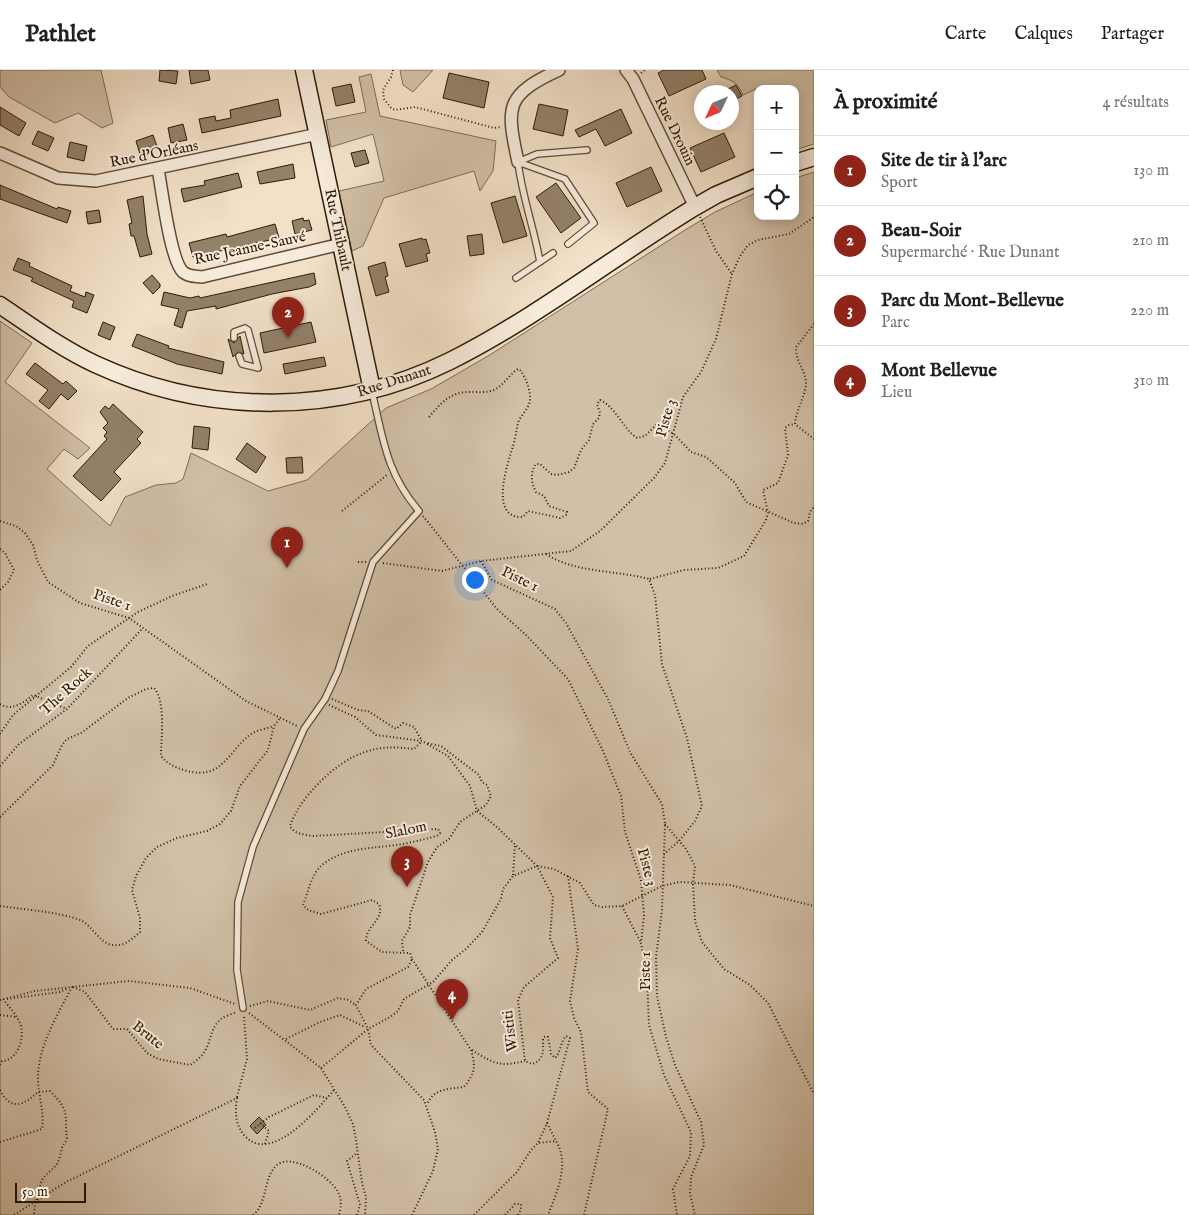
<!DOCTYPE html>
<html lang="fr">
<head>
<meta charset="utf-8">
<style>
	:root { --surface:#fff; --page:#f6f6f6; --text:#202124; --muted:#757577; --line:#e0e0e0; --accent:#8f2418 }
	body { margin:0; font-family:"IM FELL English",serif; background:var(--page); color:var(--text) }
	.controls { position:absolute; right:15px; top:15px; display:grid; overflow:hidden; border-radius:10px; box-shadow:0 2px 12px #0003 }
	.controls button { width:45px; height:45px; display:grid; place-items:center; padding:0; border:0; border-bottom:1px solid var(--line); background:var(--surface); color:var(--text); font:25px sans-serif }
	.compass { position:absolute; left:694px; top:15px; width:45px; height:45px; border-radius:50%; background:var(--surface); box-shadow:0 2px 12px #0003; rotate:226deg }
	.scale { position:absolute; left:15px; bottom:12px; width:71px; box-sizing:border-box; padding-left:5px; border:2px solid #2d1b05; border-top:0; font-size:14px; line-height:18px; white-space:nowrap; color:#2d1b05; -webkit-text-stroke:4px #f7ebdb; paint-order:stroke }
	.you { position:absolute; left:474px; top:509px; width:18px; height:18px; margin:-12px; border:4px solid #fff; border-radius:50%; background:#1a73e8; box-shadow:0 0 0 8px #1a73e833 }
	.badge { display:grid; place-items:center; width:32px; height:32px; border-radius:50%; background:var(--accent); color:#fff; font-size:16px; font-weight:700 }
	.pin { position:absolute; translate:-50% -41px; filter:drop-shadow(0 1px 2px #0008) }
	.pin::after { content:''; position:absolute; top:26px; width:18px; height:15px; background:inherit; clip-path:polygon(0 0,100% 0,50% 100%) }
	.list { margin:0; padding:0; list-style:none }
	h2 { display:flex; justify-content:space-between; align-items:center; height:65px; margin:0; padding:0 20px; font-size:21px }
	h2 small { font-size:16px; font-weight:400; color:var(--muted) }
	.list li { display:grid; grid-template-columns:32px 1fr auto; gap:15px; align-items:center; box-sizing:border-box; height:70px; padding:0 20px; border-top:1px solid var(--line) }
	.list b { display:block; font-size:19px; white-space:nowrap }
	.list p { margin:0; font-size:16px; white-space:nowrap; color:var(--muted) }
	.list em { font-size:16px; font-style:normal; color:var(--muted) }
	.icon { flex:none; width:28px; height:28px; fill:none; stroke:currentColor; stroke-width:2; stroke-linecap:round; stroke-linejoin:round }
	.map { position:relative; flex:none; width:814px; height:1145px; overflow:hidden }
	header { display:flex; align-items:center; gap:30px; box-sizing:border-box; height:70px; padding:0 25px; background:var(--surface); border-bottom:1px solid var(--line) }
	header strong { font-size:24px }
	nav { display:flex; gap:28px; margin-inline-start:auto; font-size:18px }
	main { display:flex }
	aside { flex:1; background:var(--surface) }
	.map>svg:first-child { display:block }
</style>
</head>
<body>
<header>
<strong>Pathlet</strong>
<nav><a>Carte</a><a>Calques</a><a>Partager</a></nav>
</header>
<main>
<div class="map">
<svg width="814" height="1145" viewBox="0 0 814 1145">
	<rect width="100%" height="100%" fill="#f2e0c8"/>
	<filter id="stains"><feTurbulence type="fractalNoise" baseFrequency=".004" numOctaves="4"/><feColorMatrix values="0 0 0 0 .2 0 0 0 0 .09 0 0 0 0 .02 0 0 0 .5 -.17"/></filter>
	<radialGradient id="worn" r=".72"><stop offset=".6" stop-color="#630" stop-opacity="0"/><stop offset="1" stop-color="#630" stop-opacity=".3"/></radialGradient>
	<path fill="#d1bfa7" stroke="#7f6d56" d="M0,0H101L113,53L102,58L78,43L55,53L9,27L0,17Z
		M400,0H433L413,22L403,15Z
		M717,0H814V74L795,80V19L758,18L743,25C738,14 733,10 721,7Z
		M371,4L380,46L496,71L493,101L480,121L474,101L384,128L363,176L352,181L339,121L384,111L373,64L331,77L326,50L366,42L359,7Z
		M814,102V1145H0V251L32,273L5,312L90,378L78,389L64,379L47,399L110,456L125,427L156,415L176,413L183,409L191,383L268,421L307,410L386,338L431,319L488,286L685,160L715,142L758,122V146H795V108Z"/>
	<path fill="#93816a" stroke="#2d1b05" d="M160,0L178,1L176,14L159,11Z
		M189,0H208L210,10L191,14Z
		M664,0H702L706,9L669,26L658,3Z
		M449,3L489,12L484,38L443,28Z
		M351,14L355,32L336,36L332,18Z
		M736,15L742,26L734,30L728,19Z
		M278,29L281,46L202,63L199,49L215,46L216,51L231,48L230,40Z
		M539,34L568,40L563,66L533,59Z
		M0,37L26,53L19,66L0,55Z
		M621,39L632,63L605,76L596,59L579,67L575,60Z
		M183,54L187,70L171,73L168,58Z
		M38,61L54,68L48,81L32,74Z
		M724,63L735,87L701,102L690,78Z
		M153,65L158,79L140,84L136,71Z
		M70,72L87,76L84,91L67,87Z
		M365,80L369,93L355,97L351,83Z
		M293,94L295,108L260,114L257,102Z
		M651,97L662,121L627,137L616,113Z
		M238,103L242,117L184,132L181,119L205,115L204,111Z
		M556,113L581,148L561,163L536,127Z
		M0,115L57,139L58,137L71,141L67,153L0,129Z
		M143,126L147,164L152,184L140,187L134,166H131L129,154L132,153L127,130Z
		M515,126L527,166L503,173L491,133Z
		M99,140L101,152L88,154L86,142Z
		M303,148L304,151L309,150L312,160L295,164L292,151Z
		M275,154L279,168L193,187L189,173L226,164L227,167Z
		M482,164L484,184L470,186L467,166Z
		M422,168L423,170L426,169L430,183L426,184L428,191L406,197L399,174Z
		M18,188L30,193L29,196L72,216L70,221L85,227L86,222L94,225L87,243L72,237L74,231L31,211L33,208L13,200Z
		M385,192L388,206L385,207L389,222L376,226L368,197Z
		M314,203L316,214L309,217L272,224L216,239V236L187,241L182,258L174,255L179,239L161,235L164,222L190,228L199,226L200,228Z
		M152,205L160,214V217L153,224L143,213Z
		M103,252L115,257L110,270L98,265Z
		M311,252L316,272L264,283L260,263Z
		M137,264L169,276L168,278L224,292L222,304L177,294L132,276Z
		M240,266L244,284L238,282L233,287L228,269L234,273Z
		M324,287L326,296L285,304L283,294Z
		M35,293L63,314L66,311L77,321L68,330L61,324L49,339L39,331L48,320L26,304Z
		M113,334L143,362L137,369L141,373L114,402L121,409L101,431L73,406L107,369L104,366L107,362L103,358L108,353L100,342L105,336L109,339Z
		M194,356L210,358L208,380L192,378Z
		M247,373L266,387L256,403L236,389Z
		M302,387L303,403H287L286,388Z
		M259,1047L266,1055L257,1064L250,1056Z"/>
	<g fill="none" stroke-linecap="round" stroke-linejoin="round">
		<defs>
			<path id="lane" d="M518,92C522,126 534,158 540,192
				M568,174L594,153L565,109L518,92L537,84L587,80
				M516,208L553,183
				M234,268V262L245,258L248,260L258,298L242,294L239,286
				M243,938L237,900L238,832L253,777L304,659L325,629L338,601L373,492L419,441C386,403 383,368 372,322"/>
			<path id="street" d="M626,0L633,9L695,137
				M0,83L58,108L96,111L318,64
				M518,92C506,36 505,25 559,0
				M158,99C162,119 170,190 183,202C189,207 195,206 202,207L341,174"/>
			<path id="secondary" d="M304,0L372,320
				M795,93L814,87
				M0,235C31,256 61,278 95,294C207,346 339,346 450,291C536,248 613,187 695,137L716,125L758,107"/>
		</defs>
		<use href="#lane" stroke="#5e4c36" stroke-width="8"/>
		<use href="#street" stroke="#5e4c36" stroke-width="14"/>
		<use href="#secondary" stroke="#2d1b05" stroke-width="19"/>
		<path stroke="#2d1b05" stroke-width="2" stroke-dasharray="1 2.5" stroke-linecap="butt" d="M393,0L391,7L383,20L384,29L391,38L395,40L415,37L494,58L501,57
			M641,3L645,0
			M700,147L716,181L732,204
			M814,254L796,277C795,292 807,301 806,315C804,329 796,340 795,354L814,369
			M429,347C441,333 451,321 471,322C479,322 487,323 494,320C504,315 509,305 518,299L521,301C526,309 531,321 530,330C529,338 523,343 519,350C516,359 516,368 513,376C508,393 488,449 523,447L528,441L560,448L566,445L567,442L549,436L544,426L536,422C531,413 530,402 536,394H540L551,404L557,405L569,402L574,398L581,380L589,370L593,354L599,348L600,343L597,334L600,330C616,337 623,359 637,368L645,366L656,355L662,357L674,364L691,382L706,387L713,393L735,413L746,432L794,453L803,454L808,451L810,442L814,437
			M342,441L387,405
			M423,446L497,539L526,565L568,609L603,681L621,726L625,762L641,810L644,845L641,873L647,906L649,955L664,1005L691,1062L690,1086L673,1119L677,1145
			M0,451L16,456L25,463L33,475L37,490L48,512L80,533L129,548L246,631L297,656
			M0,479L5,483L14,500L8,512L0,520
			M546,484C575,503 615,500 649,509L655,525L662,594L687,668L702,736L695,751L679,771L663,785
			M481,491L492,510L555,539L566,553L608,629L630,682L662,734L665,754L662,840L656,887L657,926L666,967L675,995L701,1052L704,1075L691,1107L690,1124L695,1145
			M358,492H366
			M383,493L442,501L481,491L571,481L600,461L654,408L665,393L683,327L701,302L716,269L732,204L740,186L748,175L758,170L789,164L814,147
			M650,509L684,500L718,498L744,486L766,450L768,443L763,420L778,413L788,385L785,358L789,355L795,354
			M332,629L358,640L368,641L396,659L403,653L414,657L422,671
			M0,634C12,642 24,632 33,625L67,639
			M329,635L355,647L376,665L422,671L448,686L470,716L477,741L498,758L537,796L553,827L550,868L558,888L524,917L518,930L525,991L532,994C545,990 543,980 543,968L546,966L548,967L551,984L555,988C561,982 560,973 566,966L570,968L547,1053L538,1073
			M0,664L13,645L71,597L88,576L138,542L172,526L207,514
			M0,696L19,674L67,639L143,558
			M0,747L53,695L62,675L67,669L81,663L128,628L146,619L154,618C166,631 161,669 161,686C168,695 177,698 187,701C223,710 228,681 251,664C257,660 266,659 273,656
			M665,754L686,779L695,796L693,814L695,851L702,872L724,899L750,915L768,933L814,1024
			M513,805L515,775
			M568,806L578,879L570,931L574,948L581,962L588,1022L608,1039L584,1145
			M0,836C26,840 55,841 80,850C92,855 100,874 113,875C124,877 132,869 140,862V848L132,820L136,806L146,788L157,777L177,768L207,761L220,754L231,741L240,716L268,680L274,656L280,648
			M622,836L641,873
			M403,881L402,871L410,857V845L428,792L437,777L449,769L460,752L486,735L491,726L487,715L482,712L479,705L441,676L427,673
			M412,889L471,980C476,997 475,1003 464,1017C449,1019 433,1018 427,1035
			M73,917L85,922L113,959H127L147,983L158,989L190,995C216,979 205,963 221,949C225,946 232,944 236,942
			M7,929L60,922L68,918
			M0,930L35,921L129,911L190,918L235,934
			M250,936L268,931L310,940L338,928L348,930L356,935
			M249,943L321,998L345,1037L353,1054L356,1070L362,1113L366,1127L365,1145
			M0,945L17,947
			M286,969L320,952L340,945L365,957
			M472,980C494,994 500,997 525,991
			M0,995L2,991C18,990 24,969 21,956C18,946 9,937 3,929
			M321,998L368,959L390,947L398,941L404,929L433,912L452,890L466,879L482,862L501,829L503,819L513,806L537,796L554,799L580,813L594,835L602,837L622,836L662,816L679,812L730,815L814,836
			M0,1020C11,1041 23,1036 38,1022L50,1021C71,1042 64,1044 67,1070C60,1077 62,1083 58,1092C55,1099 46,1103 42,1110C39,1117 34,1137 34,1145
			M237,1027L247,989L244,946
			M260,1053L269,1061L265,1074
			M547,1053L556,1071
			M255,1058L269,1047L314,1025L327,1028
			M0,1072L42,1059C45,1042 37,1022 38,1004C40,973 58,944 72,917
			M14,1145L66,1112L237,1028C235,1041 235,1054 244,1065C270,1096 317,1040 334,1020
			M253,1145C268,1133 263,1108 276,1096C291,1081 330,1107 338,1122C342,1129 341,1137 339,1145
			M357,1145L360,1135L347,1091L357,1083
			M412,1145L433,1101L438,1079L435,1062L424,1030L371,975L368,959L356,935L366,919L408,897L412,889L410,883L382,882L366,871C366,855 385,850 379,834L372,830L321,844L308,840L303,835C308,823 311,805 321,796C344,776 375,779 402,774C414,772 425,769 437,766L440,763L438,759L313,766C305,765 294,764 290,756C299,728 336,691 365,682C382,676 397,677 414,679L422,671
			M474,1145L517,1102L531,1080L538,1073L556,1071C570,1094 557,1122 548,1145
			M505,1145L515,1134H521V1139L518,1145"/>
		<use href="#lane" stroke="#f7ebdb" stroke-width="5.5"/>
		<use href="#street" stroke="#f7ebdb" stroke-width="11"/>
		<use href="#secondary" stroke="#f7ebdb" stroke-width="16"/>
	</g>
	<g text-anchor="middle" dominant-baseline="central" stroke-width="4" stroke-linejoin="round" paint-order="stroke">
		<g font-size="15" fill="#2d1b05" stroke="#f7ebdb">
			<text transform="translate(675 61) rotate(64)">Rue Drouin</text>
			<text transform="translate(154 84) rotate(-11)">Rue d'Orléans</text>
			<text transform="translate(338 160) rotate(78)">Rue Thibault</text>
			<text transform="translate(250 178) rotate(-12)">Rue Jeanne-Sauvé</text>
			<text transform="translate(394 311) rotate(-18)">Rue Dunant</text>
			<text transform="translate(666 348) rotate(-74)">Piste 3</text>
			<text transform="translate(520 509) rotate(26)">Piste 1</text>
			<text transform="translate(112 530) rotate(19)">Piste 1</text>
			<text transform="translate(66 621) rotate(-42)">The Rock</text>
			<text transform="translate(406 760) rotate(-11)">Slalom</text>
			<text transform="translate(647 797) rotate(75)">Piste 3</text>
			<text transform="translate(645 901) rotate(-90)">Piste 1</text>
			<text transform="translate(510 961) rotate(-97)">Wistiti</text>
			<text transform="translate(148 965) rotate(39)">Brute</text>
		</g>
	</g>
	<rect width="100%" height="100%" filter="url(#stains)"/>
	<rect width="100%" height="100%" fill="url(#worn)"/>
</svg>
<div class="controls">
<button>+</button>
<button>−</button>
<button><svg class="icon" aria-label="locate" viewBox="0 0 24 24"><circle cx="12" cy="12" r="6"/><path d="M12 2v4M12 18v4M2 12h4M18 12h4"/></svg></button>
</div>
<svg class="compass" viewBox="-18 -18 36 36"><path d="M0-13l5 13h-10z" fill="#e53935"/><path d="M0 13l5-13h-10z" fill="#757577"/></svg>
<div class="scale">50 m</div>
<div class="you"></div>
<div class="pin badge" style="left:287px;top:498px">1</div>
<div class="pin badge" style="left:288px;top:268px">2</div>
<div class="pin badge" style="left:407px;top:817px">3</div>
<div class="pin badge" style="left:452px;top:950px">4</div>
</div>
<aside>
<h2>À proximité<small>4 résultats</small></h2>
<ul class="list">
<li><span class="badge">1</span><div><b>Site de tir à l'arc</b><p>Sport</p></div><em>130 m</em></li>
<li><span class="badge">2</span><div><b>Beau-Soir</b><p>Supermarché · Rue Dunant</p></div><em>210 m</em></li>
<li><span class="badge">3</span><div><b>Parc du Mont-Bellevue</b><p>Parc</p></div><em>220 m</em></li>
<li><span class="badge">4</span><div><b>Mont Bellevue</b><p>Lieu</p></div><em>310 m</em></li>
</ul>
</aside>
</main>
</body>
</html>
